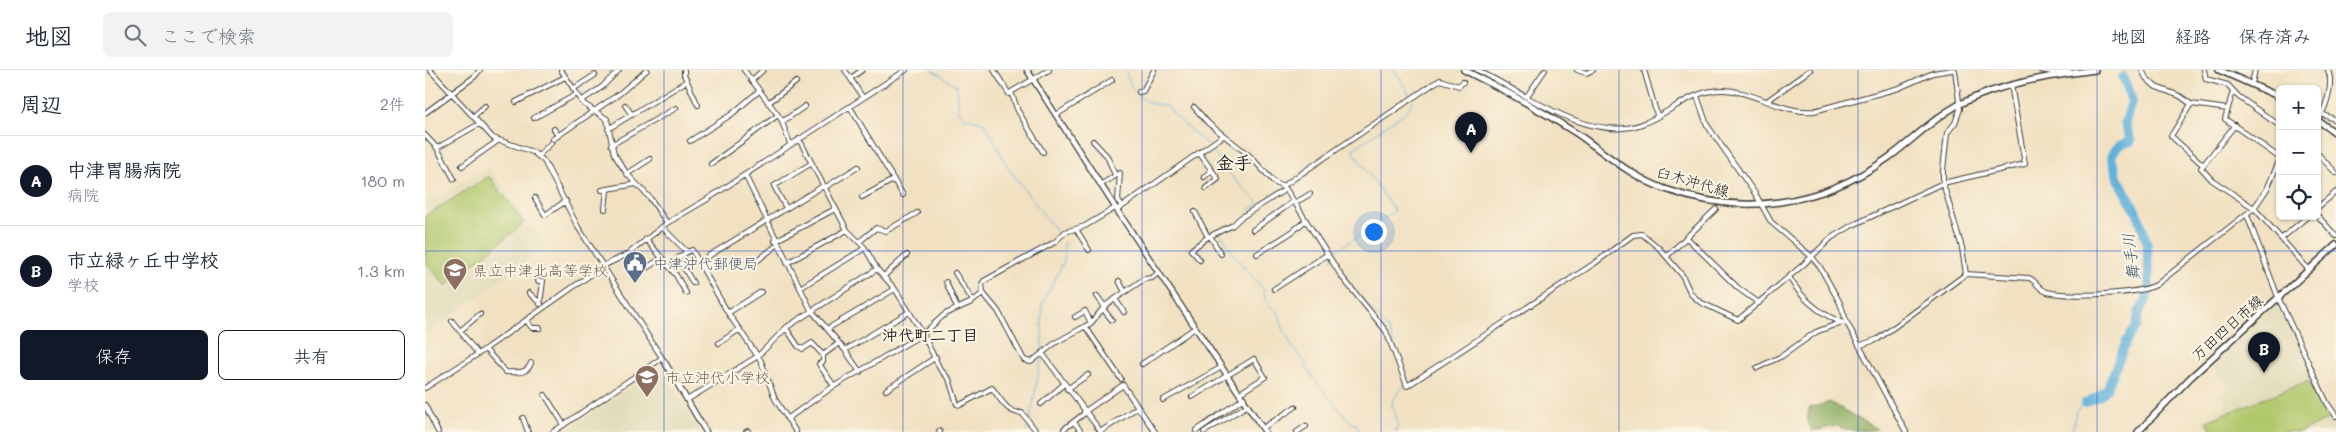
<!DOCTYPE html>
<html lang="ja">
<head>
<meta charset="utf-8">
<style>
	:root { --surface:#fff; --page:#f2f2f3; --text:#1f2937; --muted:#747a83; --line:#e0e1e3; --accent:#111827 }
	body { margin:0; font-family:Mali,"Klee One",sans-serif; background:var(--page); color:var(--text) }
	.controls { position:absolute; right:15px; top:15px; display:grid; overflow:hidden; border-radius:8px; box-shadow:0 1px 4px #0004 }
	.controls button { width:45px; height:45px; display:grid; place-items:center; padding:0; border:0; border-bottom:1px solid var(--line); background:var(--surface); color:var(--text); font:25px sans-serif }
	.you { position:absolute; left:948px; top:161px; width:18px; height:18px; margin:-12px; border:4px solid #fff; border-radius:50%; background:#1a73e8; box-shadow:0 0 0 8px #1a73e833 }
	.badge { display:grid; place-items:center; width:32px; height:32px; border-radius:50%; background:var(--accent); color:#fff; font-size:16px; font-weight:700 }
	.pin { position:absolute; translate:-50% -41px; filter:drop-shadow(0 1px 2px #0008) }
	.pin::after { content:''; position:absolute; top:26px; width:18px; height:15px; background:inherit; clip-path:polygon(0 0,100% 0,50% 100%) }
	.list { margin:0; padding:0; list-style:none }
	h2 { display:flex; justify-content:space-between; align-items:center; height:65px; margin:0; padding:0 20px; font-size:21px }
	h2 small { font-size:16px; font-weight:400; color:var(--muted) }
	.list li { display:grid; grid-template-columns:32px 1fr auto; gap:15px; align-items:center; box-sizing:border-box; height:90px; padding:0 20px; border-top:1px solid var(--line) }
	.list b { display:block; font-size:19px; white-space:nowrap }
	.list p { margin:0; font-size:16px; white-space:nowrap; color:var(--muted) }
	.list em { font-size:16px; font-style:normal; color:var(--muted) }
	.actions { display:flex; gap:10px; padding:15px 20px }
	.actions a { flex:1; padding:11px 0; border:1px solid var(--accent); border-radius:8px; text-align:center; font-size:18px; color:var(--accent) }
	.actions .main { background:var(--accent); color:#fff }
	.icon { flex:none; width:28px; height:28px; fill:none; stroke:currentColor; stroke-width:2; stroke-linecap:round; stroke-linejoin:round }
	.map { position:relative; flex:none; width:1911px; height:362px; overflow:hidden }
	header { display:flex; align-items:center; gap:30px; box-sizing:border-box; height:70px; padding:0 25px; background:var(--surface); border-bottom:1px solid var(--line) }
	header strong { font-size:24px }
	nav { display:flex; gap:28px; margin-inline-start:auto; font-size:18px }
	.search { width:350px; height:45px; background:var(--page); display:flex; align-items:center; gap:12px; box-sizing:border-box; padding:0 18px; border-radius:8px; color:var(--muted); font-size:19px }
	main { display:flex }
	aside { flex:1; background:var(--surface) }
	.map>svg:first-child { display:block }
</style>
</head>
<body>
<header>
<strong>地図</strong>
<div class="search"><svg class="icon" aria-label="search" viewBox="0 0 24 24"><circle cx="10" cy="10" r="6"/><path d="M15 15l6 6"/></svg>ここで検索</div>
<nav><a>地図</a><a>経路</a><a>保存済み</a></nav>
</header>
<main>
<aside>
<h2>周辺<small>2件</small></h2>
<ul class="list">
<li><span class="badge">A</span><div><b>中津胃腸病院</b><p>病院</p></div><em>180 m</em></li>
<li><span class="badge">B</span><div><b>市立緑ヶ丘中学校</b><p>学校</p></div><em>1.3 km</em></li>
</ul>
<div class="actions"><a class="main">保存</a><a>共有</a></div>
</aside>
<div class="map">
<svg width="1911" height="362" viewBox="0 0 1911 362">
	<rect width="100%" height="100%" fill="#fcf5e5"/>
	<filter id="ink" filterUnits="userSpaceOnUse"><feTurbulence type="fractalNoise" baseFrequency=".02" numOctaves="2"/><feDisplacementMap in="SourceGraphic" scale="10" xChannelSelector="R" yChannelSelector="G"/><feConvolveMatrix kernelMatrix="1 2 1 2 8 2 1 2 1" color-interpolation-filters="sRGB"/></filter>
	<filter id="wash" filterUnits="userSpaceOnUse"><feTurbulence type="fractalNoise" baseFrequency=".0096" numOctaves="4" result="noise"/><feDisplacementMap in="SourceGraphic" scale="20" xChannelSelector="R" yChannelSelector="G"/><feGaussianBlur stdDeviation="1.12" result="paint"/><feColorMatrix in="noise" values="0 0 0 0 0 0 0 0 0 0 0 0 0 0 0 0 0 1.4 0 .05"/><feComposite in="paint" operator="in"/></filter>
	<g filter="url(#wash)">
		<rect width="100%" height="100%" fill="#f1e1c2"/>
		<path fill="#e1dcba" d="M64,97L120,177L0,265V130L13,126Z
			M1852,234L1863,250L1897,330L1911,352V362H1783L1778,350L1792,339L1798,338L1801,334L1796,325L1803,319L1787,293Z
			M235,296L275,362H145L143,360Z"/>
		<path fill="#b1c86d" stroke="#667244" d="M64,106L99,153L21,216L0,191V146Z
			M1883,311L1902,350L1875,362H1787L1782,351Z"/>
		<path fill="#8cac60" stroke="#54643e" d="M1405,332L1452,359C1442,362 1422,362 1413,356L1387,361L1382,352L1384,338Z"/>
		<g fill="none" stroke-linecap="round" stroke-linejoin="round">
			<path stroke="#61b1dc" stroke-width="1" d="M507,0L532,16L534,42L540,47L560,53L582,96L633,164
				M701,0C706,25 718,34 742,36L753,49L783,75
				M970,0L986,27
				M785,78L807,107L834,133L824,140
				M796,163L809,185L838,219L841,233L854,243L858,258L866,274L875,288L882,293L880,296C895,317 909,335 927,353L931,354L935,362
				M908,189V183L970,141L927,80L983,40L988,30
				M915,201L964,261L983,311L968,329L967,335L973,352L971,362
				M617,280V234L639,191V172
				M605,349L617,284
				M601,362L604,353
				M1647,362L1651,341L1660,333"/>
			<path stroke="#61b1dc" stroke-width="9" d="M1660,333L1674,326L1682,319L1702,270L1712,256L1714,242L1721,231L1724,216L1722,173L1714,147L1693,108L1686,86L1693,76L1706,71L1700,53L1707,30L1698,7"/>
		</g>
	</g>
	<g filter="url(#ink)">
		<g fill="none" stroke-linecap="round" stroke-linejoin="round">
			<defs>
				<path id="minor" d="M5,0L68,68L108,82L119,91L153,157L239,291
					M136,0L159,34L182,49L189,84L202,104L225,128L242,153
					M259,0V5L273,35
					M319,0L356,49L365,74
					M420,0L438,28
					M569,0L584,24L586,22
					M1052,0C1098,22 1164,74 1217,54C1244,44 1266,20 1297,20C1328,20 1357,44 1389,41L1474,18L1508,3L1527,0
					M1152,0L1161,3L1168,0
					M1219,0L1232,45
					M1530,0L1535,39L1530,53L1522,63L1518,100V113L1537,178L1541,204
					M1615,0L1627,2L1644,0
					M1717,0L1721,8L1731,17L1755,26L1766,34L1803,39
					M1779,0L1781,9L1803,15L1814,27L1855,56
					M426,8L437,0
					M326,11L338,0
					M1827,13L1830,0
					M148,19L170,5
					M1808,21L1800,49L1855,88
					M714,22L718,21L729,0
					M1102,26L1120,0
					M1272,26L1282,55L1331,125L1346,152L1387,187L1395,197L1415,233L1422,253L1481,362
					M156,31L177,17L194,0
					M1342,31L1385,0
					M91,32L140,7
					M343,33L371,12
					M1766,34L1746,66L1777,94
					M200,35L207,45
					M425,37L478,125
					M769,37L783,53L825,86L849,112L861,119L917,207L961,261L982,316L1170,193L1208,165L1217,164L1234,178L1257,205L1266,224L1275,232L1313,250L1379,194L1406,168L1426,156L1518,113L1600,94L1586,15
					M0,43L49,7L55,0
					M1897,44L1911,50
					M631,45L687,10
					M48,47L60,36
					M109,48L152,24
					M1893,50C1901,38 1909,14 1903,0
					M357,52L380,36
					M1810,55L1776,98L1787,110L1829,138L1884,200
					M129,59L133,66
					M183,59L262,11
					M0,65L12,78L29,109
					M128,69L194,24L222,0
					M374,69L422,160L440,178L452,199L470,219L498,264L520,244L547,232L558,223L573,241L599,290L606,292L630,273L666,253L680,236L700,222L719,209L727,208L734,202
					M265,71L307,44L334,21
					M668,71L682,86L690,105
					M186,75L251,38
					M12,78L54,54
					M618,82L593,41L586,22L624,0
					M1892,83L1911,103
					M775,84L793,109L781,118
					M113,86L126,73
					M286,94L353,45
					M37,96L74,70
					M202,104L225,89
					M320,105L386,240L420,280L435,302
					M779,107L787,100
					M675,115L695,103L693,130L697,137
					M858,116L1008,14L1015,10L1034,16L1038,12
					M399,118L433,97
					M177,120L211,114
					M437,127L468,110
					M110,128L120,145L141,131
					M870,133L885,124
					M361,138L349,116L387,93
					M1892,138L1911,122
					M180,139L182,120
					M692,140L798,66
					M770,142L783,167L808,155L815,148L861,119
					M1822,145L1853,227L1902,333L1911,346
					M1892,145L1911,166
					M237,157L262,182L267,180L303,243L336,291L350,329L371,362
					M651,159L664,180
					M828,160L869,131
					M785,166L796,184
					M1261,167L1313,218L1334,233
					M1857,168L1883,146
					M221,169L251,205L261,223
					M350,171L410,139
					M434,172L451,158L461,161L492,143
					M262,182L253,188L268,213
					M832,184L867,162L881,150
					M1242,186L1291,139
					M775,190L766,180L783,167
					M332,191L352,175
					M272,193L398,116
					M362,193L422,160
					M223,197L237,188
					M530,203L548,231
					M459,206L482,185
					M1364,207C1376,228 1395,244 1418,253
					M113,211H118L115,234
					M694,211L700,222
					M521,212L532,238
					M375,218L440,178
					M849,219L903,184
					M104,223L116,234
					M558,223L557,214L559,211L630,172L640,162L660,156L690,138
					M672,226L680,237
					M690,229L699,242
					M678,239L687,250
					M303,243L336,222
					M650,247L660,241L666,253
					M101,250L107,258H115
					M27,251L53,284
					M660,256L696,309
					M361,258L373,276L378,279L387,273L398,285V292L394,294L409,316
					M402,259L470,219
					M35,261L55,244
					M294,273L315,259
					M1436,275L1453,269L1541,204L1604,208C1612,211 1613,219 1622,222C1643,227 1711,225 1731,215L1829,138L1842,119L1855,89
					M60,279L81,302C91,302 102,305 106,293
					M420,280L484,242
					M617,283L676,362
					M398,285L414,273
					M717,294L770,258
					M1332,298L1357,286L1391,262L1417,252
					M0,318L53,284L178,196L203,184L242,153L281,130L481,0
					M642,319L663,305
					M461,320L511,287
					M120,325L139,355
					M767,327L829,289L840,307L815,323
					M262,330L333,286L362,257L452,199
					M738,330L797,297
					M616,334L639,314
					M0,335L13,362
					M659,342L698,315L730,362
					M98,348L103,362
					M362,349L406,318L498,264L515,299L524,309L532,334L535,335L567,318C576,329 581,343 597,343L612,362
					M649,352L655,360
					M838,358L870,337
					M639,359L660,343
					M514,361L515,362
					M771,361L819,328
					M128,362L237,288
					M321,362L323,361
					M675,362L713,337
					M779,362L823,335
					M872,362L881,356"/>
				<path id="tertiary" d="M602,0L692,140L840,362
					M239,291L281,362"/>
				<path id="secondary" d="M1039,0C1078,19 1117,41 1154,65C1182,85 1207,107 1240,119C1317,147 1395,136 1463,88C1487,71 1508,48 1535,34C1577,13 1624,6 1670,0
					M1794,0L1855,27
					M1892,50L1911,63
					M1713,362L1765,308L1911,175"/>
			</defs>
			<use href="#minor" stroke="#3c3a35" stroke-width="6"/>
			<use href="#tertiary" stroke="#3c3a35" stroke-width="7"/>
			<use href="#secondary" stroke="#3c3a35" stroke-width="8"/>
			<use href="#minor" stroke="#fff" stroke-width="4"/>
			<use href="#tertiary" stroke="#fff" stroke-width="4.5"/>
			<use href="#secondary" stroke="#fff" stroke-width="5"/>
		</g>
	</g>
	<path fill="none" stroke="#1d4ed8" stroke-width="1" stroke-opacity="0.55" d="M239,0V362M478,0V362M717,0V362M956,0V362M1194,0V362M1433,0V362M1672,0V362M0,181H1911"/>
	<defs>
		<symbol id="civic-pin" viewBox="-11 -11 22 30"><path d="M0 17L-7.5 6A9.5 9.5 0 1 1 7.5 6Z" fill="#5c6f8a" stroke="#fcf5e5"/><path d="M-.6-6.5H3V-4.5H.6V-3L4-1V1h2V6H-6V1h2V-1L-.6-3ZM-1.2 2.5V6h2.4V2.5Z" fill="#fff"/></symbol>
		<symbol id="school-pin" viewBox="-11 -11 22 30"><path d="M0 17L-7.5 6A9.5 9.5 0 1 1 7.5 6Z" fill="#8d6e63" stroke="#fcf5e5"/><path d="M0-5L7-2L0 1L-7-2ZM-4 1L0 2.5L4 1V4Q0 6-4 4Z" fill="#fff"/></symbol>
	</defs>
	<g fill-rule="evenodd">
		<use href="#civic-pin" x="196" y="179" width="28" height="38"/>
		<use href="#school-pin" x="16" y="186" width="28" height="38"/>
		<use href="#school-pin" x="208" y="293" width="28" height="38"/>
	</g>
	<g text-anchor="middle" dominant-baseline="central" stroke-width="4" stroke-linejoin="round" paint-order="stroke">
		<g font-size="15" fill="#1c1c1c" stroke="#fcf5e5">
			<text transform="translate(1268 111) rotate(16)">臼木沖代線</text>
			<text transform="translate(1802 257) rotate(-42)">万田四日市線</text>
		</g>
		<g font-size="15" fill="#4e5e75" stroke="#fcf5e5" text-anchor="start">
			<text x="228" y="193">中津沖代郵便局</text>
		</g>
		<g font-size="15" fill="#785e54" stroke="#fcf5e5" text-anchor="start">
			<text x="48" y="200">県立中津北高等学校</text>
			<text x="240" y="307">市立沖代小学校</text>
		</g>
		<g font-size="16" font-style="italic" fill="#385869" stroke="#fcf5e5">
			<text transform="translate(1705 187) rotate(-97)">舞手川</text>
		</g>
		<g font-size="16" font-weight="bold" fill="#1c1c1c" stroke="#fcf5e5">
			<text x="505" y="264">沖代町二丁目</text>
		</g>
		<g font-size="18" font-weight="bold" fill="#1c1c1c" stroke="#fcf5e5">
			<text x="809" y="92">金手</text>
		</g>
	</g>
</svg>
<div class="controls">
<button>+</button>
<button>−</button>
<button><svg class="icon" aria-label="locate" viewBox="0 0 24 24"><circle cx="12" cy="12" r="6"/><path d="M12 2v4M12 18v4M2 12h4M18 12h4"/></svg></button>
</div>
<div class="you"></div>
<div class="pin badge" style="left:1046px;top:83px">A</div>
<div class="pin badge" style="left:1839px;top:303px">B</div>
</div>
</main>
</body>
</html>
